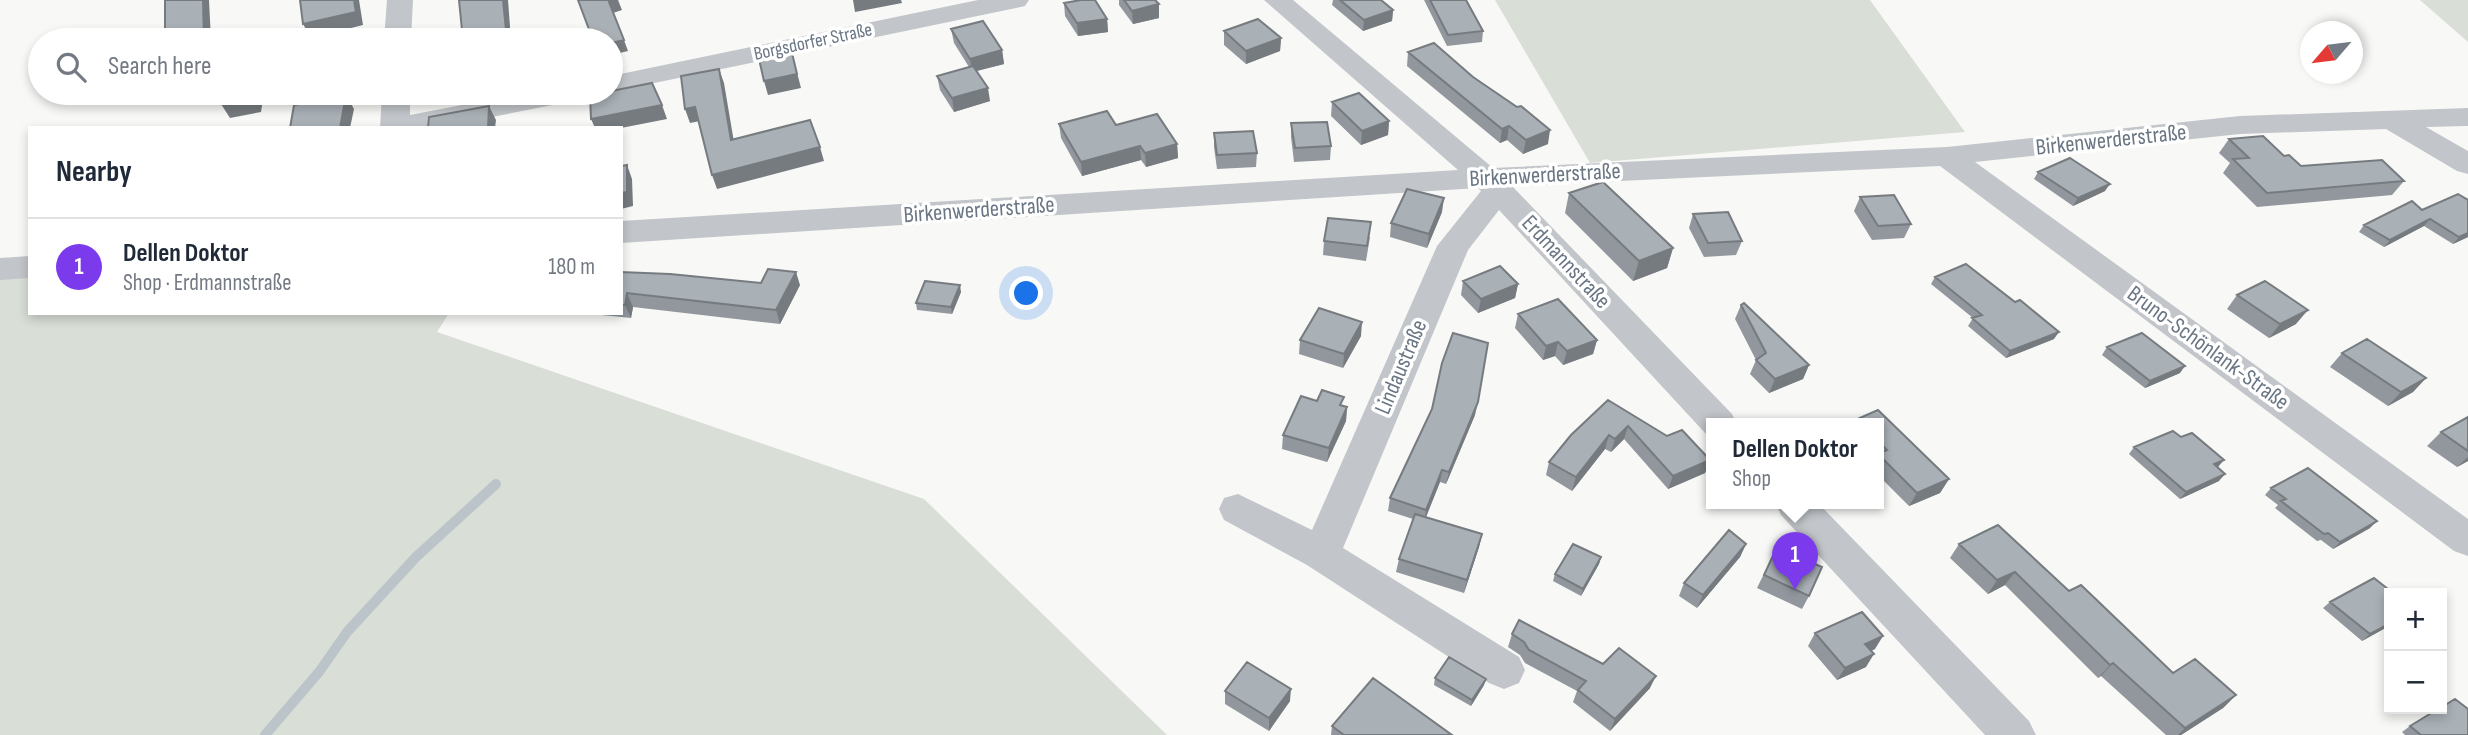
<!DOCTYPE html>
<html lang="en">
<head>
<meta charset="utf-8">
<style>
	:root { --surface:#fff; --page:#f6f6f7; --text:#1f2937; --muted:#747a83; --line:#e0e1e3; --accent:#7c3aed }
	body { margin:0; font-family:"Sofia Sans Condensed",sans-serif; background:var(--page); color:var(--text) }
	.controls { position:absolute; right:21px; bottom:21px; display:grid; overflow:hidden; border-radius:0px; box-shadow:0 4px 10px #0003 }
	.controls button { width:63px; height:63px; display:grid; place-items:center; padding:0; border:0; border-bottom:2px solid var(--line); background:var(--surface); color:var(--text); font:35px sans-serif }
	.compass { position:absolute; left:2300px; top:21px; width:63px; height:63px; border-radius:50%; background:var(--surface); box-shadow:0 4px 10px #0003; rotate:242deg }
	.you { position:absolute; left:1027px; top:294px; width:24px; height:24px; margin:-18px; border:5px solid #fff; border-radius:50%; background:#1a73e8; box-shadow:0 0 0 10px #1a73e833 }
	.badge { display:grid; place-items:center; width:46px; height:46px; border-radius:50%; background:var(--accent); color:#fff; font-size:23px; font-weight:700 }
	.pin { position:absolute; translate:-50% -58px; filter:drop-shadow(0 2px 4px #0008) }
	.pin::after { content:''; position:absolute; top:37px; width:24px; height:21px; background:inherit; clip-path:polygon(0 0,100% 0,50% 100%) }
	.popup { position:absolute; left:1706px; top:418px; width:178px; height:91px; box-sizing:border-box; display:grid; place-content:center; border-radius:0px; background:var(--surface); filter:drop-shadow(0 2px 5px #0005); font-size:23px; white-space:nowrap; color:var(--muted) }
	.popup b { font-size:26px; color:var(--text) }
	.popup::after { content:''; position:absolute; left:50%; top:100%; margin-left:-14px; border:14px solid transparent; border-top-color:var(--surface) }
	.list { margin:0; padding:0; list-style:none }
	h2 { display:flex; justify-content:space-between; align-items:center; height:91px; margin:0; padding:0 28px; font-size:30px }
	h2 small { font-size:23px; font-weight:400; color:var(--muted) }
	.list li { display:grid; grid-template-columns:46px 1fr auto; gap:21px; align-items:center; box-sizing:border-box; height:98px; padding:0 28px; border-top:2px solid var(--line) }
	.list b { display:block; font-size:26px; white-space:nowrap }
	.list p { margin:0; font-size:23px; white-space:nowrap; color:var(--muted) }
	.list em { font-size:23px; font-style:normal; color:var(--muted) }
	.icon { flex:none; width:38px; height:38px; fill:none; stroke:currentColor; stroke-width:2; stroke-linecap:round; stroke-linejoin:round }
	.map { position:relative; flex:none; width:2468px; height:735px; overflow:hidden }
	.search { position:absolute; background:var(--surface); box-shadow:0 4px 10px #0003; left:28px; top:28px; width:595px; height:77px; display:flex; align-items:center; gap:18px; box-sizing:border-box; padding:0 24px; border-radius:38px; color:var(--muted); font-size:26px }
	.panel { position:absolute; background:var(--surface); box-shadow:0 4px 10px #0003; left:28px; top:126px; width:595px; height:189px; border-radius:0px }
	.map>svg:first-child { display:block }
</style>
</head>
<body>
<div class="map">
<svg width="2468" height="735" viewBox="0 0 2468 735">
	<rect width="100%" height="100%" fill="#f8f8f6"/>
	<path fill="#d9ded7" d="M1495,0H1870L1965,132L1590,163Z
		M2420,0H2468V42Z
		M30,272V313H449L437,332L924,499L1167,735H0V274Z"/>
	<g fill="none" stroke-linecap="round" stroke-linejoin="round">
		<path stroke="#bbc4c9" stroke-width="10" d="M265,735L319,672L347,632L416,557L496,484"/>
		<path fill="#c2c5c9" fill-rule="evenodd" d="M387,0H413L411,40H384Z
			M978,0H1029L1025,6L1016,8L611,92V76Z
			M1264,0H1293L1493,168L1947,147L2240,116L2468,108V126L2426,127L2468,151V174L2457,171L2386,129L2240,134L1975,162L2468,519V556L2454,551L1940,166L1512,186L1732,414L1737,424H1711V435L1706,434L1499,210L1468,250L1343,548L1519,657L1525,670L1519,683L1504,689L1489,683L1307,565L1224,520L1219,509L1224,498L1238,494L1312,530L1437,246L1481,191L1478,188L621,243V221L1458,170Z
			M382,93H410V115L525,93H582L578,99L568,102L436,128H380Z
			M30,256V278L0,280V258Z
			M1776,504H1819L2029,721L2036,735H1985L1781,515Z"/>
	</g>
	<path fill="#91979d" d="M1119,0H1155L1159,4V18L1133,24L1119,5Z
		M1333,0H1381L1393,10L1392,21L1363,31L1332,5Z
		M1424,0H1466L1483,31L1482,42L1447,46Z
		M1064,3L1107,19L1108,32L1078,36L1065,16Z
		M951,29L1002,50L1004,64L977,71L990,101L954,112L940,90L937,76L969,67L954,43Z
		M1224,31L1281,38L1280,51L1246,64L1224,45Z
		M1408,52L1548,144L1523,154L1507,140L1500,143L1407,66Z
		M1332,102L1389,121L1388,135L1361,145L1331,116Z
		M1291,123L1331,146L1330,160L1294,162L1291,137Z
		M1059,124L1116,125L1177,144L1178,158L1146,167L1141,160L1082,176L1061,138Z
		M1214,133L1257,153L1256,167L1217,169L1214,147Z
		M2229,139L2284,156L2301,166L2404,181L2392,195L2257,207L2223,173L2230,163L2219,153Z
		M2038,172L2105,191L2073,206L2034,179Z
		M1569,193L1673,248L1667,268L1633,281L1565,213Z
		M1860,197L1911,224L1904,238L1872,240L1854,211Z
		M2422,210L2468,237L2453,244L2424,226L2384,247L2359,232L2364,225Z
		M1442,212L1427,248L1390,237L1391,223Z
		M1693,214L1742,241L1736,255L1704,257L1689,228Z
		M1370,237L1366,261L1323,255L1324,241Z
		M621,272L761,283L800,285L780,324L633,307L631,318L582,313H621Z
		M1935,277L2015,302L2054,339L2006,358L1968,326L1973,318L1931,284Z
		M1463,281L1518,284L1515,298L1478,313L1461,295Z
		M961,292L952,314L917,310L916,303Z
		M2237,295L2296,324L2269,338L2227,309Z
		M1741,305L1809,365L1803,379L1769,393L1750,374L1756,360L1735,319Z
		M1518,314L1597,340L1593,354L1563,365L1555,356L1543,360L1515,328Z
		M1361,336L1343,368L1299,354L1300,340Z
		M2107,347L2180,373L2145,388L2102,355Z
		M2342,353L2426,378L2413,392L2388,406L2330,367Z
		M1608,400L1667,436L1710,460L1705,473L1668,489L1624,439L1611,452L1605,449L1572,491L1546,475L1549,462Z
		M1317,401L1347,407L1346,421L1327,462L1282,449L1283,435Z
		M1878,410L1949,479L1940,493L1909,506L1879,476V424H1853L1855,420Z
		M1475,415L1446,484L1440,482L1426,517L1482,534L1479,547L1464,593L1396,572L1399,559L1413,519L1388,511L1390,498Z
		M2468,417V461L2457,467L2427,446L2441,432Z
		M2134,447L2217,467L2219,481L2180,499L2129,454Z
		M2271,488L2370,528L2333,549L2321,540L2317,541L2275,508L2278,505L2265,495Z
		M1746,544L1740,557L1697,608L1679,596L1684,583Z
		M1959,544L2069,591L2173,673L2236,695L2223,708L2181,735H2166L2101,676L2098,678L2005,585L1988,594L1950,558Z
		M1777,547L1809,596L1802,609L1757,588Z
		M1601,557L1599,564L1581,596L1553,581L1555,574Z
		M2389,593V626L2362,641L2323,608L2330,602Z
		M1815,633L1875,649L1871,651L1866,667L1837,680L1808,646Z
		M1512,634L1650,688L1610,731L1573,702L1577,691L1525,663L1520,655L1508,647Z
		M1435,678L1484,685L1471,706L1434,685Z
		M1225,691L1290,701L1269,731L1225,704Z
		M1332,726L1452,735H1331Z
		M2410,726L2468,735H2405L2402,732Z"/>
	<path fill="#767b7f" d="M203,0H209L211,40H204Z
		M354,0H359L363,25L311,38L303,24Z
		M503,0H508L511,40H507Z
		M618,0L622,10L613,13L609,2Z
		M853,0H901L902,3L855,12Z
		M1159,4V18L1133,24L1132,11Z
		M1393,10L1392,21L1363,31L1364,20Z
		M1107,19L1108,32L1078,36L1077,23Z
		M1281,38L1280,51L1246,64V51Z
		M624,40L628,51L611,55V43Z
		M1002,50L1004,64L972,72L970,59Z
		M792,53L801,88L768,95L764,81Z
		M719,69L724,83L736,154L731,140Z
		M988,88L990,101L954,112L952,98Z
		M253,93H264L261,112L230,118L221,104Z
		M346,95L354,109L350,128H340Z
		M662,105L667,119L621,128H595L591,119Z
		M489,106L496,120L495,128H488Z
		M695,107L700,121L690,123L685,109Z
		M1389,121L1388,135L1361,145L1362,131Z
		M1509,126L1507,140L1500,143L1502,129Z
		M1550,130L1548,144L1523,154L1526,140Z
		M1177,144L1178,158L1146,167L1145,153Z
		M1140,146L1141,160L1082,176L1081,162Z
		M820,147L824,161L717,189L712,175Z
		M627,165L632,179L633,206L621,209V193Z
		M2110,184L2105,191L2073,206L2078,198Z
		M1444,198L1442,212L1427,248L1429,234Z
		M2430,219L2424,226L2384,247L2390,240Z
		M2468,233V237L2453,244L2459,237Z
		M1673,248L1667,268L1633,281L1639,261Z
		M796,272L800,285L780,324L776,310Z
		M1518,284L1515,298L1478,313L1481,299Z
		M960,285L961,292L952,314L951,307Z
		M627,293L633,307L631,318L625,305Z
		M2308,310L2296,324L2269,338L2280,324Z
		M1362,322L1361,336L1343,368L1344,354Z
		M2059,332L2054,339L2006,358L2010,351Z
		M1597,340L1593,354L1563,365L1567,351Z
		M1558,342L1555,356L1543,360L1546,346Z
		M1809,365L1803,379L1769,393L1775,379Z
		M2185,366L2180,373L2145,388L2150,381Z
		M2426,378L2413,392L2388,406L2401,392Z
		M1478,402L1475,415L1446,484L1449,472Z
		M1347,407L1346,421L1327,462L1329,448Z
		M1628,426L1624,439L1611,452L1615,439Z
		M1609,435L1605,449L1572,491L1576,477Z
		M2468,457V461L2457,467Z
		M1710,460L1705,473L1668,489L1673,476Z
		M2224,460L2218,467L2208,471L2214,464Z
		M1442,470L1440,482L1424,522L1426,510Z
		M2225,474L2219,481L2180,499L2186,492Z
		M1949,479L1940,493L1909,506L1917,493Z
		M2377,521L2370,528L2333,549L2340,542Z
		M1482,534L1479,547L1464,593L1467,580Z
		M1746,544L1740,557L1697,608L1703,595Z
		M1601,557L1599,564L1581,596L1583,589Z
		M2015,572L2005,585L1988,594L1997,580Z
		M2389,624V626L2362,641L2370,634Z
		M1883,636L1875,649L1857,657L1865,644Z
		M1874,654L1866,667L1837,680L1845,668Z
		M2113,663L2101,676L2098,678L2110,665Z
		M1656,676L1650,688L1610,731L1615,719Z
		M1486,679L1484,685L1471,706L1472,700Z
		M1291,689L1290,701L1269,731V718Z
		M2236,695L2223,708L2181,735H2178L2185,728Z"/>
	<path fill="#a9b0b6" stroke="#767b7f" stroke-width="2" d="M165,0H203L204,40H165Z
		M300,0H354L356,12L303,24Z
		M459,0H503L507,40H463Z
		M578,0H618L609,2L624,40L611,43V40H593Z
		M1081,0H1095L1107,19L1077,23L1064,3Z
		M1124,0H1155L1159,4L1132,11Z
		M1340,0H1381L1393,10L1364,20Z
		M1430,0H1466L1483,31L1448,35Z
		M1258,19L1281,38L1246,51L1224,31Z
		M983,21L1002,50L970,59L951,29Z
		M1434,43L1473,77L1517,107L1521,106L1550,130L1526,140L1509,126L1502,129L1408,52Z
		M792,53L797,74L764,81L759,59Z
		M973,66L988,88L952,98L937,76Z
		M719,69L731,140L810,120L820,147L712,175L695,107L685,109L681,76Z
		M652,83L662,105L591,119L590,95L601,93H611V91Z
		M222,93H253L252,98L221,104Z
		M1359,93L1389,121L1362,131L1332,102Z
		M346,95L340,128H290L294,105Z
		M489,106L488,128H428L429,117Z
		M1107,111L1116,125L1157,114L1177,144L1145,153L1140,146L1081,162L1059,124Z
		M1327,122L1331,146L1295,148L1291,123Z
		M1253,131L1257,153L1217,155L1214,133Z
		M2263,136L2284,156L2289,155L2301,166L2382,160L2404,181L2267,193L2233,159L2249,158L2229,139Z
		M2070,158L2110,184L2078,198L2038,172Z
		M627,165V192L621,193V166Z
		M1603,182L1673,248L1639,261L1569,193Z
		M1407,189L1444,198L1429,234L1391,223Z
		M2458,194L2468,200V233L2459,237L2430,219L2390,240L2364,225L2412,201L2422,210Z
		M1894,195L1911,224L1878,226L1860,197Z
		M1728,212L1742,241L1708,243L1693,214Z
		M1328,218L1371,222L1367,246L1324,241Z
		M1966,264L2015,302L2020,300L2059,332L2010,351L1972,318L1982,315L1935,277Z
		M1500,266L1518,284L1481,299L1463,281Z
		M768,269L796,272L776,310L627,293L625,305H621V272L670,274L761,283Z
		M925,281L960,285L951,307L916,303Z
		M2265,281L2308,310L2280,324L2237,295Z
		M1558,299L1597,340L1567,351L1558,342L1546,346L1518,314Z
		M1744,303L1809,365L1775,379L1756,360L1766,353L1741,305Z
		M1319,308L1362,322L1344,354L1300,340Z
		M1453,333L1488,343L1478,402L1449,472L1442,470L1426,510L1390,498L1432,409L1442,363Z
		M2142,333L2185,366L2150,381L2107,347Z
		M2367,339L2426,378L2401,392L2342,353Z
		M1322,390L1344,397L1340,405L1347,407L1329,448L1283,435L1301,396L1317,401Z
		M1608,400L1667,436L1682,430L1710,460L1673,476L1628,426L1615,439L1609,435L1576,477L1549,462L1571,435Z
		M1878,410L1949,479L1917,493L1879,455V453L1887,450L1879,442V424H1859L1855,420Z
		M2468,417V451L2441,432Z
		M2173,431L2181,437L2192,433L2224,460L2214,464L2225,474L2186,492L2134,447Z
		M2308,468L2377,521L2340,542L2328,533L2324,534L2281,501L2286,499L2271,488Z
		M1415,514L1482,534L1467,580L1399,559Z
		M1998,525L2069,591L2081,585L2173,673L2195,659L2236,695L2185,728L2113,663L2110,665L2015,572L1997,580L1959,544Z
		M1729,530L1746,544L1703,595L1684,583Z
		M1573,544L1601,557L1583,589L1555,574Z
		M1777,547L1822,567L1809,596L1764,575Z
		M2374,578L2393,593H2389V624L2370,634L2330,602Z
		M1862,612L1883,636L1865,644L1874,654L1845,668L1815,633Z
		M1519,620L1603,664L1619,648L1656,676L1615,719L1578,690L1586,681L1529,650L1524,642L1512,634Z
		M1449,657L1486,679L1472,700L1435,678Z
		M1247,662L1291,689L1269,718L1225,691Z
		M1373,678L1452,735H1344L1332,726Z
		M2455,699L2468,709V735H2421L2410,726L2438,709H2442V707Z"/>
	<g text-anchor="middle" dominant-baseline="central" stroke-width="7" stroke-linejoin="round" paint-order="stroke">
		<g font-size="19" fill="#6a7684" stroke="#fff">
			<text transform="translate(813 42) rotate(-12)">Borgsdorfer Straße</text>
		</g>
		<g font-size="23" fill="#6a7684" stroke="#fff">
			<text transform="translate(2111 140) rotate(-6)">Birkenwerderstraße</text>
			<text transform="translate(1545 175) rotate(-3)">Birkenwerderstraße</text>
			<text transform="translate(979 210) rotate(-4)">Birkenwerderstraße</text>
			<text transform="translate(1566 262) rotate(47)">Erdmannstraße</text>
			<text transform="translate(2208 348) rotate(36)">Bruno-Schönlank-Straße</text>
			<text transform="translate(1401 367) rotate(-67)">Lindaustraße</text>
		</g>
	</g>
</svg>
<div class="controls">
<button>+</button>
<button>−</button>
</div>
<svg class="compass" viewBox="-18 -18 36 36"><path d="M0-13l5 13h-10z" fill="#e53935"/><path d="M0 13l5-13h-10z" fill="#747a83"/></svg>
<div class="you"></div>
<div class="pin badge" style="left:1795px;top:590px">1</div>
<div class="popup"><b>Dellen Doktor</b>Shop</div>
<div class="search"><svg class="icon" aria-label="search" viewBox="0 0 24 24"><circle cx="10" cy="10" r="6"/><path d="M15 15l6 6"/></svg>Search here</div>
<section class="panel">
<h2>Nearby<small></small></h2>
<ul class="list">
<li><span class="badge">1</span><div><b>Dellen Doktor</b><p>Shop · Erdmannstraße</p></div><em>180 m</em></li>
</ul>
</section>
</div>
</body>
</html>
